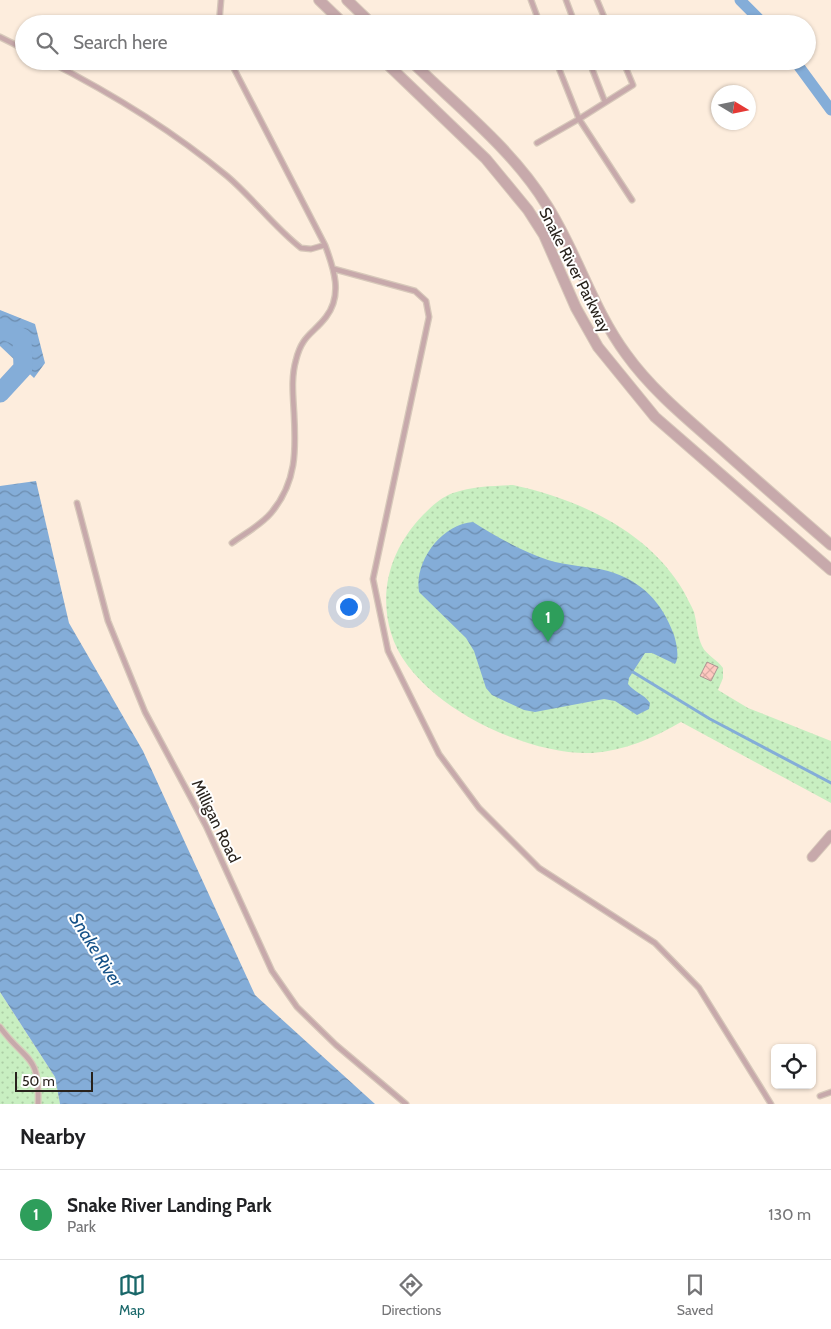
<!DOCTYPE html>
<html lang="en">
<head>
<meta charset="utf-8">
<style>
	:root { --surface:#fff; --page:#f6f6f6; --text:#202124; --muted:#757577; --line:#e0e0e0; --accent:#196769 }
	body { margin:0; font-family:Cabin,sans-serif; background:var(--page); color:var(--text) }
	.controls { position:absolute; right:15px; bottom:15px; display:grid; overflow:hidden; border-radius:8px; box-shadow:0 1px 4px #0004 }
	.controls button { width:45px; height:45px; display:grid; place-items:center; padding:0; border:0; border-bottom:1px solid var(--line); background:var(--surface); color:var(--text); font:25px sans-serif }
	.compass { position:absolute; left:711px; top:85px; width:45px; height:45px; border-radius:50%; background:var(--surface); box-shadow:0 1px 4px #0004; rotate:100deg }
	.scale { position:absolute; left:15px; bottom:12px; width:78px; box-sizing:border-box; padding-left:5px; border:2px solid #28221c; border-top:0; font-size:14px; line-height:18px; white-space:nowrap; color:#28221c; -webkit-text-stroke:4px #fff; paint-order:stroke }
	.you { position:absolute; left:348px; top:606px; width:18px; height:18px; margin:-12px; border:4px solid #fff; border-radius:50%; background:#1a73e8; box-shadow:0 0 0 8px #1a73e833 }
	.badge { display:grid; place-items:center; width:32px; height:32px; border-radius:50%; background:var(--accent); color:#fff; font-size:16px; font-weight:700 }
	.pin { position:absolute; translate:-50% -41px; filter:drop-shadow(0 1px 2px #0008) }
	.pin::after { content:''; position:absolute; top:26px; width:18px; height:15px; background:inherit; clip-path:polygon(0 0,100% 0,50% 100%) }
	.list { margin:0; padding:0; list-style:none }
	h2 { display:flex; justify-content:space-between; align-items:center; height:65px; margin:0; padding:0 20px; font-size:21px }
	h2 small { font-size:16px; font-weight:400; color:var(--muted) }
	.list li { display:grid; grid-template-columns:32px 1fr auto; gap:15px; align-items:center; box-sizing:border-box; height:90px; padding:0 20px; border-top:1px solid var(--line) }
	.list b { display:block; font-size:19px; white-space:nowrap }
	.list p { margin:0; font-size:16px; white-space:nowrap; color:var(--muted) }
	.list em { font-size:16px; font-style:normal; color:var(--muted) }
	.icon { flex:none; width:28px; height:28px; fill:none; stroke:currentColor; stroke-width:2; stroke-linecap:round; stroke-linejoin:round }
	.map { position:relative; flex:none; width:831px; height:1104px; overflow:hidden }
	.search { position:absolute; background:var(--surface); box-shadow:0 1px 4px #0004; left:15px; right:15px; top:15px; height:55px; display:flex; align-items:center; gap:12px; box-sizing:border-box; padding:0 18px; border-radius:28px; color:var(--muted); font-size:19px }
	.sheet { height:155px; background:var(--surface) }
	nav { display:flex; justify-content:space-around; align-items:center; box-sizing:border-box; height:70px; border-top:1px solid var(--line); background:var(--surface); font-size:14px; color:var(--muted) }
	nav a { display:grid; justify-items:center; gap:2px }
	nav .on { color:var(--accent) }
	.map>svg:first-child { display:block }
</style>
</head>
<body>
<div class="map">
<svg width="831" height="1104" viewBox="0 0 831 1104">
	<defs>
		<pattern id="park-dots" width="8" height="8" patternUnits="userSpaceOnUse" patternTransform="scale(1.25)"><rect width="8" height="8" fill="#c8efc1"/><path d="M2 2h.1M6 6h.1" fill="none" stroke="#accda5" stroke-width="1.8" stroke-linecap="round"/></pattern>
		<pattern id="water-waves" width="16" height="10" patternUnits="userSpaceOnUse" patternTransform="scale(1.25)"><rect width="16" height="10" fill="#84add8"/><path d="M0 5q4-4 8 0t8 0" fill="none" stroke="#6c8cae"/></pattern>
		<pattern id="building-cross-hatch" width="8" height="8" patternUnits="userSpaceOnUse" patternTransform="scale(1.25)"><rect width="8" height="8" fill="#ffc9c1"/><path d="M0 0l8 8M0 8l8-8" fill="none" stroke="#dbaca5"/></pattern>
	</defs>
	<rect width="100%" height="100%" fill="#fdeddd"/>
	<path fill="url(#park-dots)" d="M513,485C578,499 649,531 684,592C687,598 691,605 694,612C697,623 697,636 702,646C706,655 718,660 723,668V678L718,690L748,708L831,741V803L681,722C654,738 624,751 592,753C525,756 411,702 391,633C378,589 392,547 423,515C432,506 440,498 453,493C472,486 493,486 513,485Z
		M0,992L55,1077L60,1104H0Z"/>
	<path fill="url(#water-waves)" d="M0,310L35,324L45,363L34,378L0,346Z
		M36,481L69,623L143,751L255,995L375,1104H60L55,1077L0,992V486Z
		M473,522C497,537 521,551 548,560C567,566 589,566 608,571C642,581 662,602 674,635C676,642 680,657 675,664L652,653H645L629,678L628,684C634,692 644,694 650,703L649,709L637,715L615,701L604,699L535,712L524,710L492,695L486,688L474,651L466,638L419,592C414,561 442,524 473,522Z"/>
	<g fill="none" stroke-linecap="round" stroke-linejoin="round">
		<path stroke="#84add8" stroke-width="3" d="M633,672L710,719L831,783"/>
		<path stroke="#84add8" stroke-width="11" d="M740,0L764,24
			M795,61L831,110"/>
		<path stroke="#84add8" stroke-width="19" d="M0,328L22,338L23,368L0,393"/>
	</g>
	<path fill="url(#building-cross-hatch)" stroke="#ac9693" d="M707,662L718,667L711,681L700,676Z"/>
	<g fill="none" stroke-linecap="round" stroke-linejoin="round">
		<defs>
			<path id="service" d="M531,0L540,24
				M566,0L575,24
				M597,0L607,24
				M219,24L221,0
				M0,37L24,49
				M48,61C111,93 173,131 227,176C253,198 274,227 301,248L311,249L325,245
				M230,61L325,245C334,269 343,295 326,317C313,334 302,335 296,360C291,377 293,395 294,413C296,450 297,482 271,513C261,525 244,534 232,543
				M589,61L605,102
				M623,61L633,85L579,119L632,200
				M537,143L579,119L556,61
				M334,269L415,291L426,301L429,317L373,579L388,651L439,754L479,808L539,868L655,943L699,988L771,1104
				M77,503L108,621L145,712L206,826L272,971L297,1007L336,1045L406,1104
				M0,1027C26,1063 40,1053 38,1104
				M820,1096L831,1092"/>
			<path id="minor" d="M812,857L831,835"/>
			<path id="tertiary" d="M319,0L344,24
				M347,0L372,24
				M384,61L486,159L528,210L544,235L576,308L598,347L655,417L831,570
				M411,61C457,106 512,149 546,204C577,252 592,308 626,354C651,389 685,417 717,445C755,479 793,512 831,545"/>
		</defs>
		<use href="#service" stroke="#d7c8ba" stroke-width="7"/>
		<use href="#minor" stroke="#d7c8ba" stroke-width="11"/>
		<use href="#tertiary" stroke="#d7c8ba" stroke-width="12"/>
		<use href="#service" stroke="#c7a9ab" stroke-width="4.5"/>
		<use href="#minor" stroke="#c7a9ab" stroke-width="9"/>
		<use href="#tertiary" stroke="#c7a9ab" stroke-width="10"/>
	</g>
	<g text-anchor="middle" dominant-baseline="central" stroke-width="4" stroke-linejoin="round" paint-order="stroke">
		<g font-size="16" fill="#28221c" stroke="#fff">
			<text transform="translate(575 270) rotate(63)">Snake River Parkway</text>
			<text transform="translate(216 821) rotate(64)">Milligan Road</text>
		</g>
		<g font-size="18" font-style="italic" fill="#165288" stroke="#fff">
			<text transform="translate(96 950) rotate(58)">Snake River</text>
		</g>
	</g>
</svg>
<div class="controls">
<button><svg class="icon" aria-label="locate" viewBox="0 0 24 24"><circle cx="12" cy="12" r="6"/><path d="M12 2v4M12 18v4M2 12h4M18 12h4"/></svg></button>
</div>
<svg class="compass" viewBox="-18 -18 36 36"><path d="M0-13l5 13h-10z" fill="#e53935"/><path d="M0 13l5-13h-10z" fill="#757577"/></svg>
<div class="scale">50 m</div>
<div class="you"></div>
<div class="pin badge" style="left:548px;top:642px;background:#2e9e5b">1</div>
<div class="search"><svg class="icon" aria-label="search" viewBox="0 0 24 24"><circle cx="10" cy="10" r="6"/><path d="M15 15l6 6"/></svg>Search here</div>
</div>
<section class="sheet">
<h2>Nearby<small></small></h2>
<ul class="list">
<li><span class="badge" style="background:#2e9e5b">1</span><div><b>Snake River Landing Park</b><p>Park</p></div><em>130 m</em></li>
</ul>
</section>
<nav>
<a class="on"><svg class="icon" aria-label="map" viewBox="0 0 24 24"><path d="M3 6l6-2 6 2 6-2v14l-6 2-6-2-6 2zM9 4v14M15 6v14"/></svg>Map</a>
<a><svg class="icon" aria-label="directions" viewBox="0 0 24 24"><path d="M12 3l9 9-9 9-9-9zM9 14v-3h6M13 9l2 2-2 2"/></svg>Directions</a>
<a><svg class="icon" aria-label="saved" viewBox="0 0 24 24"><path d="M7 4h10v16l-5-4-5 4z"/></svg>Saved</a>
</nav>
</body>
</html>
